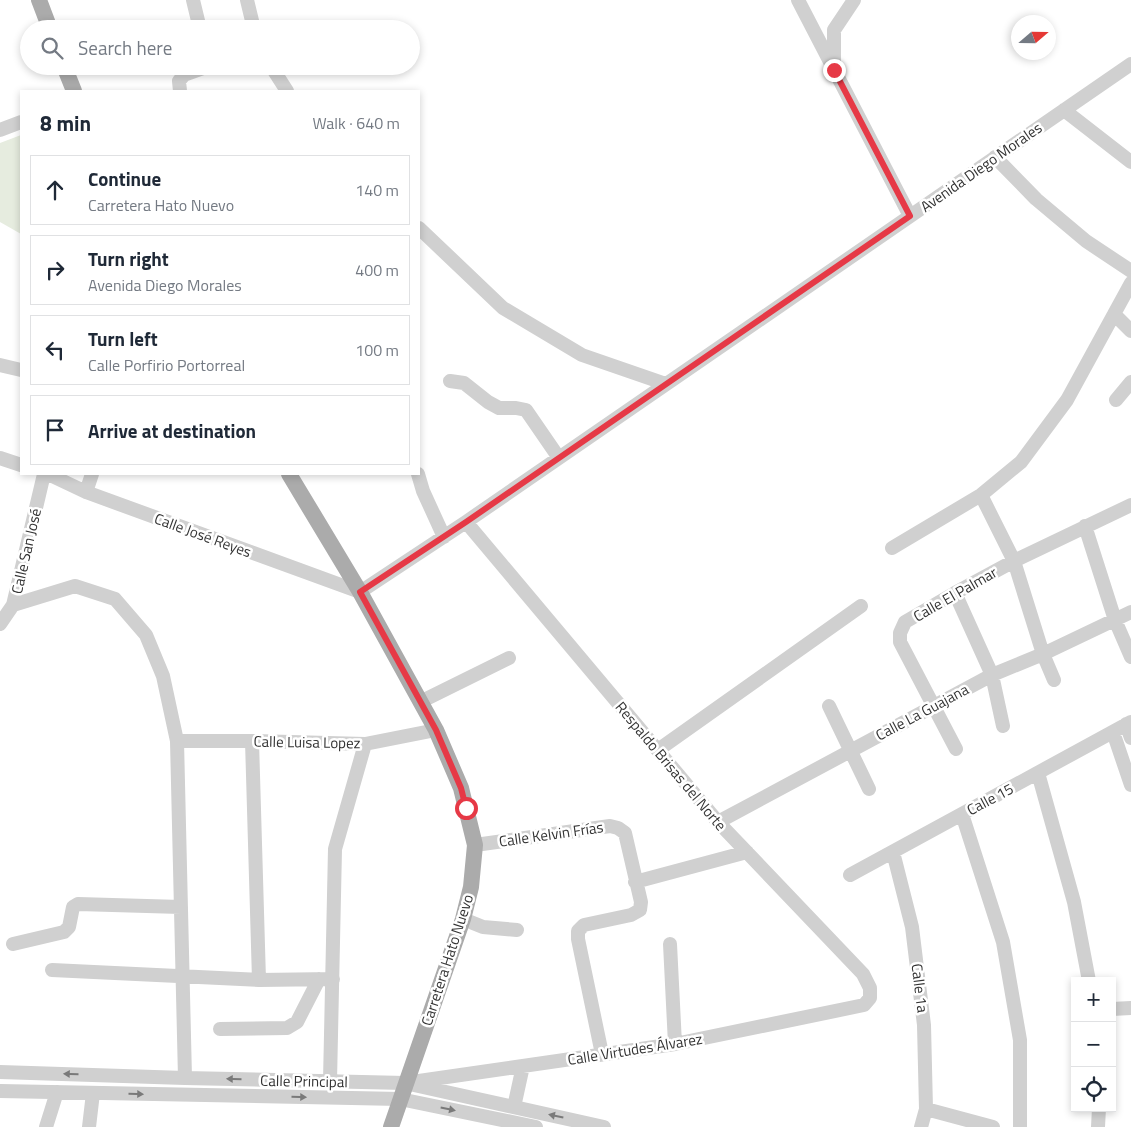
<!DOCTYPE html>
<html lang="en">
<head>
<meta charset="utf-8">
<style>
	:root { --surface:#fff; --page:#f6f6f7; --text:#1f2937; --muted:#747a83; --line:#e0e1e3 }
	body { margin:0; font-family:"Titillium Web",sans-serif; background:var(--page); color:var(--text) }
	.controls { position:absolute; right:15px; bottom:15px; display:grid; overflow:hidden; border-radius:0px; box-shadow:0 2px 8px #0003 }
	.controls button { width:45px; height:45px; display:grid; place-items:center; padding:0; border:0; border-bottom:1px solid var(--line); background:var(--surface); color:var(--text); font:25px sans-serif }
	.compass { position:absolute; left:1011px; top:15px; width:45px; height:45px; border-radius:50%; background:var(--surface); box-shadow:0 2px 8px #0003; rotate:70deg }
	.stop { position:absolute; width:15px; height:15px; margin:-11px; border:4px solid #e63946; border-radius:50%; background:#fff }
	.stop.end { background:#e63946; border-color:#fff; box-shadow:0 1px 5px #0008 }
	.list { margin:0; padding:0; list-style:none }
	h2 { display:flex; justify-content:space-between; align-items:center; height:65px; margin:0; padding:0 20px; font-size:21px }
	h2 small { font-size:16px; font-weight:400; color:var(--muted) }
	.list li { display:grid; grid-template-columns:32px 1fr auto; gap:15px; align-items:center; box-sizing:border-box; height:70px; margin:0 10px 10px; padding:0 10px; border:1px solid var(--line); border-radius:0px }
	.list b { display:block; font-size:19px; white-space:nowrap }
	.list p { margin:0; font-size:16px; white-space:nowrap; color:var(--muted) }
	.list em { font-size:16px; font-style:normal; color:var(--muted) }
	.icon { flex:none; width:28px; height:28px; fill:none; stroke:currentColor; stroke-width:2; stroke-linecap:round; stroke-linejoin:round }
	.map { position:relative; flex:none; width:1131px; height:1127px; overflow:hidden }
	.search { position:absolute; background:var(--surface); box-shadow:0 2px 8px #0003; left:20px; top:20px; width:400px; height:55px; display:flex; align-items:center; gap:12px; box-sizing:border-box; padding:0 18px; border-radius:28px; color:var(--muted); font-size:19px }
	.panel { position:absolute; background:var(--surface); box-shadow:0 2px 8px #0003; left:20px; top:90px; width:400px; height:385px; border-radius:0px }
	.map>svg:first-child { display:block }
</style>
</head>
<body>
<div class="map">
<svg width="1131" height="1127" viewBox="0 0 1131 1127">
	<rect width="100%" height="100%" fill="#fff"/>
	<path fill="#e6ecdf" d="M21,135V234L0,222V143Z"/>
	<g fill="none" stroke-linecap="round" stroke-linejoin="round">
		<path stroke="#d0d0d0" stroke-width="14" d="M193,0L200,29
			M247,0L254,29
			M798,0L910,216
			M271,66L287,91
			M834,66V30L854,0
			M180,91L179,81L184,75L209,66
			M1064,110L1131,162
			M0,130L21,122
			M995,157L1036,199L1086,241L1131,271
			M419,228L503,308L582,355L666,384
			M1114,314L1131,331
			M0,365L21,370
			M450,381L464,383L488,402L499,408H516L526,410L559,458
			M1116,400L1131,382
			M0,458L21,465
			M48,474L86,492L360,592L466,522L1131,64
			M418,474L423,491L444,537
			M86,492L92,474
			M981,495L1014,561L1043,654L1054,680
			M1085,526L1115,620L1131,657
			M892,548L981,495L1021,462L1067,400L1131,283
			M955,593L992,675L1003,726
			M13,605L75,586L115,599L146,635L163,676L177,741L185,1078
			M0,624L13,605L44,474
			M420,702L509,658
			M829,706L869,789
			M1126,724L1131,738
			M1113,732L1131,785
			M177,741H252L365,744L436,730
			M252,741L259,980
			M956,749L900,642V633L905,622L955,593L1014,561L1131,505
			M658,750L861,606
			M1038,773L1074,902L1089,981
			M962,814L1003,942L1020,1040V1127
			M718,822L992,675L1043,654L1131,612
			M475,845L610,826L618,828L625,833L641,902L640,910L631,915L584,925L578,931V939L602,1054
			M893,852L912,927L924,1025L926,1109L921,1127
			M850,875L1131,722
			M635,882L747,852
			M463,919L483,927L517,930
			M13,944L64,932L69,927L73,907L78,904L181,907
			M670,944L675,1044
			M52,970L259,980L333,979
			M1112,1009L1131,1008
			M220,1029L287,1028L297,1022L319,979
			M0,1072L185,1078L405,1083L604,1127
			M330,1081L335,849L365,744
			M405,1083L675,1044L864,1005L870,998V988L863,974L718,822L466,522
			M0,1091L400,1099L536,1127
			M514,1107L523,1066
			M926,1109L993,1127
			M46,1127L57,1092
			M89,1127L93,1093
			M1098,1127L1099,1108"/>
		<path stroke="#ababab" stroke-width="16" d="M39,0L50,29
			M64,66L74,91
			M289,474L360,592L436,730L461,788L475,845L471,887L463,919L391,1127"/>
	</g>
	<defs><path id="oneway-solid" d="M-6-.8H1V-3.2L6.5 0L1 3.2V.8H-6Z" transform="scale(1.25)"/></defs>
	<g fill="#7a7a7a">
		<use href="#oneway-solid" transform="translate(71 1074) rotate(-178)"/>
		<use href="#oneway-solid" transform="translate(234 1079) rotate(-179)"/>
		<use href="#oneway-solid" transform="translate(136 1094) rotate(1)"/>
		<use href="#oneway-solid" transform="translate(299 1097) rotate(1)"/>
		<use href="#oneway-solid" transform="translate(448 1109) rotate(12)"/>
		<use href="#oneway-solid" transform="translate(556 1116) rotate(-168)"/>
	</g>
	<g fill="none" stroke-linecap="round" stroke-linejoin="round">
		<path stroke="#e63946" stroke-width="6" d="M466,808L461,788L436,730L360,592L466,522L910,216L834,70"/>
	</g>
	<g text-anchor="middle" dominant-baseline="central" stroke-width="5" stroke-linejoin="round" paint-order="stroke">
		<g font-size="15" fill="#333" stroke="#fff">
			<text transform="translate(981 167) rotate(-35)">Avenida Diego Morales</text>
			<text transform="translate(203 535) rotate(20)">Calle José Reyes</text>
			<text transform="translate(26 551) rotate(-77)">Calle San José</text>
			<text transform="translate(955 594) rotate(-30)">Calle El Palmar</text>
			<text transform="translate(922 712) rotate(-28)">Calle La Guajana</text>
			<text transform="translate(307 742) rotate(1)">Calle Luisa Lopez</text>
			<text transform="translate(671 766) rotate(50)">Respaldo Brisas del Norte</text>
			<text transform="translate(990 799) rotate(-28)">Calle 15</text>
			<text transform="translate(551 834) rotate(-8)">Calle Kelvin Frías</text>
			<text transform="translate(447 960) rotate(-72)">Carretera Hato Nuevo</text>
			<text transform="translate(920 988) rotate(83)">Calle 1a</text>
			<text transform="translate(635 1049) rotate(-9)">Calle Virtudes Álvarez</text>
			<text transform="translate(304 1081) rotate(1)">Calle Principal</text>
		</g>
	</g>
</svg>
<div class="controls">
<button>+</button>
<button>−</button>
<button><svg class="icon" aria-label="locate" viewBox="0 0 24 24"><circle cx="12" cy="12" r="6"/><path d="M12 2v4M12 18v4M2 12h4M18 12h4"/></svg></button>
</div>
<svg class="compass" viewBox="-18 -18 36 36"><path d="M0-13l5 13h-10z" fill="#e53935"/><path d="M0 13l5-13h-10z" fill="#747a83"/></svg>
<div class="stop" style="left:466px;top:808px"></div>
<div class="stop end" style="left:834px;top:70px"></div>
<div class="search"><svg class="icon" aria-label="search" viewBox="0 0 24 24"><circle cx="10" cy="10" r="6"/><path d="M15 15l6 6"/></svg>Search here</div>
<section class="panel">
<h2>8 min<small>Walk · 640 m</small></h2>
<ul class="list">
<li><svg class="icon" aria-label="ahead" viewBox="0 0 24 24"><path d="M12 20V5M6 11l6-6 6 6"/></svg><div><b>Continue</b><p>Carretera Hato Nuevo</p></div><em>140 m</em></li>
<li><svg class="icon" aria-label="right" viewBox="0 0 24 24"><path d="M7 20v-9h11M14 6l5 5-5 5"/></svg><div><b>Turn right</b><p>Avenida Diego Morales</p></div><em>400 m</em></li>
<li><svg class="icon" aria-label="left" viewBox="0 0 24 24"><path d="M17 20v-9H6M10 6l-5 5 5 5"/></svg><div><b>Turn left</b><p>Calle Porfirio Portorreal</p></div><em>100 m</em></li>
<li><svg class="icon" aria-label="arrive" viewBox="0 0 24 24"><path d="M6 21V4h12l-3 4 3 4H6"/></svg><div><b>Arrive at destination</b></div></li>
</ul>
</section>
</div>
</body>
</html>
